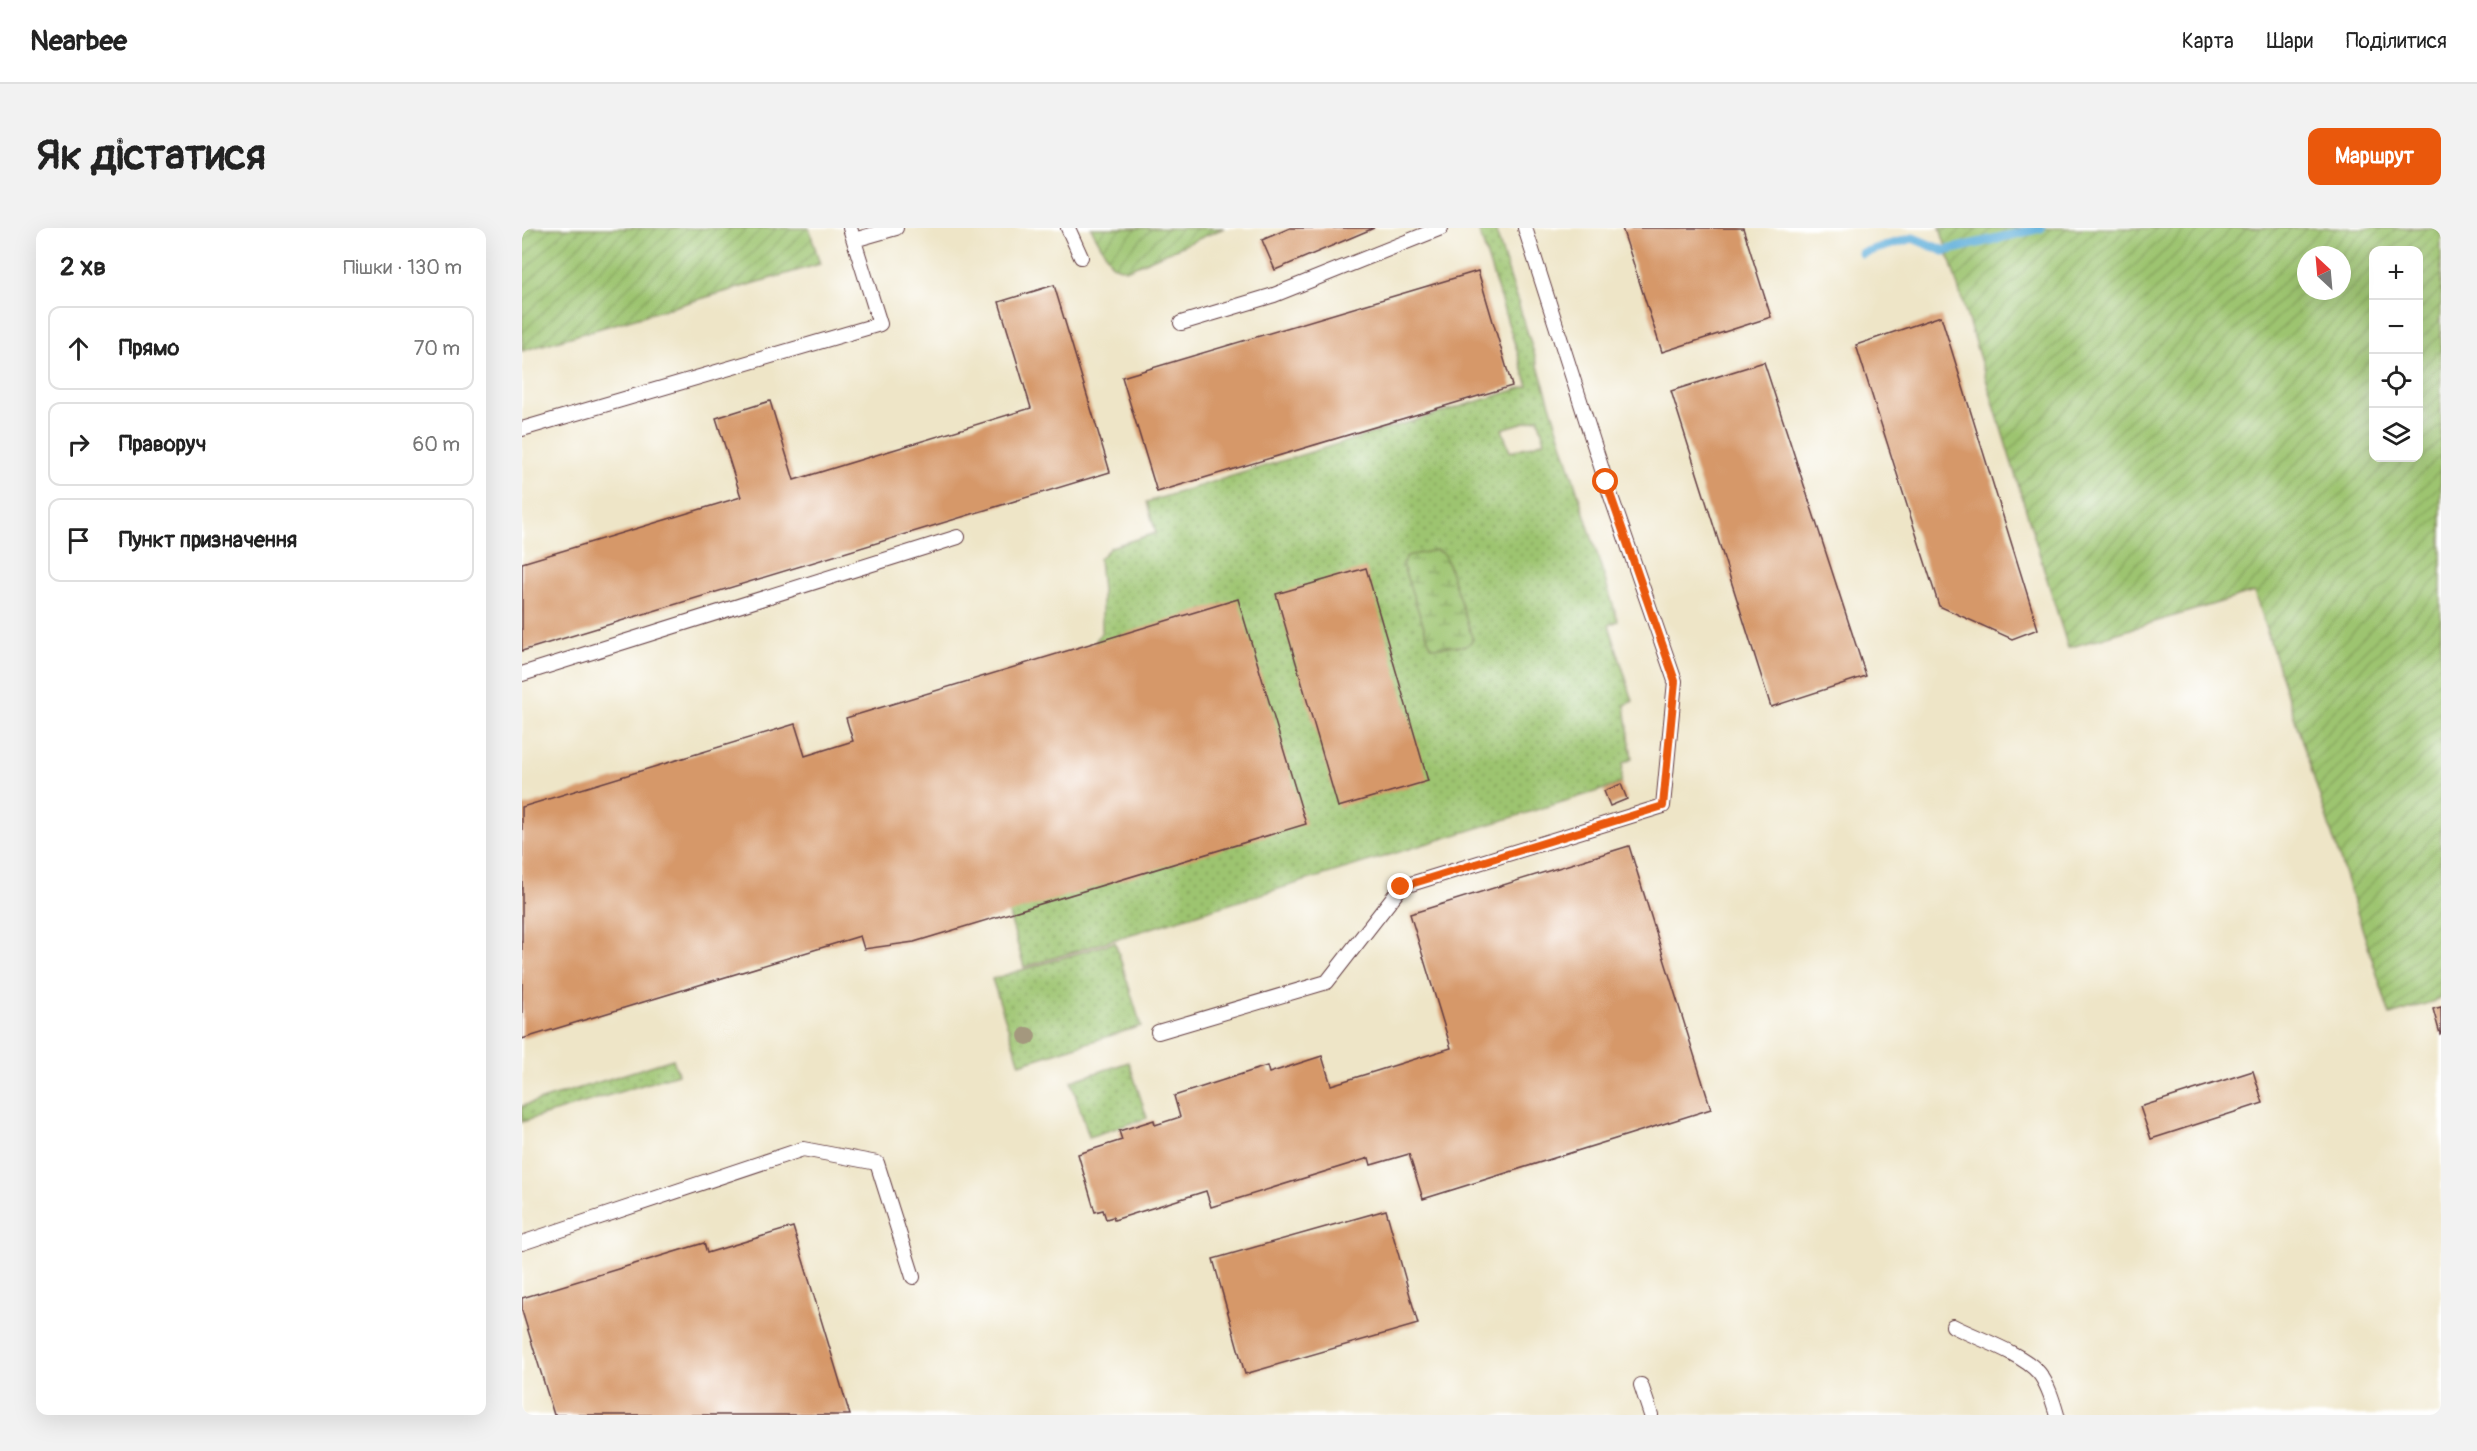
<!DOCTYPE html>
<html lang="uk">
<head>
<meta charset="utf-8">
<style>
	:root { --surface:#fff; --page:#f2f2f2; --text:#222; --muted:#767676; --line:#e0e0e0; --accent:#ea580c }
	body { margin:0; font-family:Pangolin,sans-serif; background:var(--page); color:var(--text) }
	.controls { position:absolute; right:18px; top:18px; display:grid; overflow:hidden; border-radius:12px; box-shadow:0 6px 24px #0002 }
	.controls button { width:54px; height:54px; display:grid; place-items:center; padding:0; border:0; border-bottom:2px solid var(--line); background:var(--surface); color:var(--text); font:30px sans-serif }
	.compass { position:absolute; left:1775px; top:18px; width:54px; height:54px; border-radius:50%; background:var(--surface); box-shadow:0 6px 24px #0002; rotate:334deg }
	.stop { position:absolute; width:18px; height:18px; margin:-14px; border:4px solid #ea580c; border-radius:50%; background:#fff }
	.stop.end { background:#ea580c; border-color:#fff; box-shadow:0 2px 6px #0008 }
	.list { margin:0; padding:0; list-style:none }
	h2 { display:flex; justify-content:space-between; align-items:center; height:78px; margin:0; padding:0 24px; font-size:26px }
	h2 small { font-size:20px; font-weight:400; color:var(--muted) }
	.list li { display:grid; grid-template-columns:39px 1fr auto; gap:18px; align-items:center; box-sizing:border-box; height:84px; margin:0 12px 12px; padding:0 12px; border:2px solid var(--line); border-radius:12px }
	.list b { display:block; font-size:22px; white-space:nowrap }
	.list em { font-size:20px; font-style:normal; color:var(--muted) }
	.icon { flex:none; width:33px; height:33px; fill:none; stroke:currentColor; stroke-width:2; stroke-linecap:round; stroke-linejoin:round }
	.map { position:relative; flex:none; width:1919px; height:1187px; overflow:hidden; border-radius:12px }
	header { display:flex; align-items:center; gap:36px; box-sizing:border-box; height:84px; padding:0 30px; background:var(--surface); border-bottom:2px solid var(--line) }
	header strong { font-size:28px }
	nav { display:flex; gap:33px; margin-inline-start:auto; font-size:21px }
	.intro { display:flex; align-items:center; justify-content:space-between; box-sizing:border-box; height:144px; padding:0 36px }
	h1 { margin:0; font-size:42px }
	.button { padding:15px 27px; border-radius:12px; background:var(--accent); color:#fff; font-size:21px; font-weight:700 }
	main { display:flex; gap:36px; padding:0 36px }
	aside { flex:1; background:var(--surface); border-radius:12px; box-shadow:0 6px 24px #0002 }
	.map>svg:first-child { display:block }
</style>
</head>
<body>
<header>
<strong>Nearbee</strong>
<nav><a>Карта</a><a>Шари</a><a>Поділитися</a></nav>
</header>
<div class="intro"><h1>Як дістатися</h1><a class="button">Маршрут</a></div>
<main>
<aside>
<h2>2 хв<small>Пішки · 130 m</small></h2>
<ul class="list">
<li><svg class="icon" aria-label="ahead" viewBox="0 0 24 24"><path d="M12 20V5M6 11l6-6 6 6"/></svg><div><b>Прямо</b></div><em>70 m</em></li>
<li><svg class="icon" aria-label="right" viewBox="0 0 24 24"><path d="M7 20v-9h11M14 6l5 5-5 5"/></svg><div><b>Праворуч</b></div><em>60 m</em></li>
<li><svg class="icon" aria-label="arrive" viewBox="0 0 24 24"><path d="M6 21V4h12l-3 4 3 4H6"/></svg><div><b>Пункт призначення</b></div></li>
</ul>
</aside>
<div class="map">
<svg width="1919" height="1187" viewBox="0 0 1919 1187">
	<defs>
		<pattern id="grass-dots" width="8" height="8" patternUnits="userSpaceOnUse" patternTransform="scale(1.5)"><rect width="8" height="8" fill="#9dc470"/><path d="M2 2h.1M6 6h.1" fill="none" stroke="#829f5c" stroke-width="1.8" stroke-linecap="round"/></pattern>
		<pattern id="wetland-marsh" width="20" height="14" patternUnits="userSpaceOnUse" patternTransform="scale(1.5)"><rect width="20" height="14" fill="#9dc470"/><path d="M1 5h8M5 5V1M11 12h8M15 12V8" fill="none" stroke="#829f5c"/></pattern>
		<pattern id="garden-furrows" width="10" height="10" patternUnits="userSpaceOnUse" patternTransform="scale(1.5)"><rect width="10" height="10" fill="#9dc470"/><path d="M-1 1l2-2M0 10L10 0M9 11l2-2" fill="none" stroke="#829f5c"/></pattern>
	</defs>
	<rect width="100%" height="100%" fill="#fff"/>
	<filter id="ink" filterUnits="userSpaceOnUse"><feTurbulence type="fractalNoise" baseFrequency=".0167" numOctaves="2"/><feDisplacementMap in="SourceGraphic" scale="12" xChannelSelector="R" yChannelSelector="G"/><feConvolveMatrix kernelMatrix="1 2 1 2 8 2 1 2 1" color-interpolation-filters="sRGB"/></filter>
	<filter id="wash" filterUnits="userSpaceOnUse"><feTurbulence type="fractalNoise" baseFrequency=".008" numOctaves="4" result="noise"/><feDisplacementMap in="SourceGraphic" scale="24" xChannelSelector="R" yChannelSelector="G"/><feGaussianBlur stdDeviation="1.35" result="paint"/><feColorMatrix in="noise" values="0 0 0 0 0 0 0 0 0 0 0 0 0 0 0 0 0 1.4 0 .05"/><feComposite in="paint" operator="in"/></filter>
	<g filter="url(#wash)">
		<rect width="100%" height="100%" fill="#eee5c7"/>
		<path fill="url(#grass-dots)" stroke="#74724e" stroke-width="1.5" fill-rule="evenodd" d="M956,0H972L974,4L1096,393L1087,397L1111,473L1103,477L1110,531L1101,535L1099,556L502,739L486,682L569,421L580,403V363L577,331L589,319L634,305L625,274L1006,158ZM1016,190L1023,213L988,224L980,201Z
			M593,714L619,798L498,836L470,751Z
			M151,831L156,846L0,894V878Z
			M607,834L625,890L567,909L549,853Z"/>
		<path fill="url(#wetland-marsh)" stroke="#74724e" stroke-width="1.5" d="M914,322L923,327L950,409V413L944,418L909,419L880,336L885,328Z"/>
		<path fill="url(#garden-furrows)" stroke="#74724e" stroke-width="1.5" fill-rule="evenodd" d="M0,0H287L298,36L0,123Z
			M569,0H702L604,42L590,37Z
			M1418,0H1919V771L1868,787L1732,364L1546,420ZM1896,22V230H1852V22ZM1784,27H1820V63H1784Z"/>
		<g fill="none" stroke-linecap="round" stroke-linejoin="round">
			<path stroke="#5fafda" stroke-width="9" d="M1340,25L1391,10L1422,23L1519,0"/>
		</g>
		<g id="blocks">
			<path fill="#d69869" d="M768,0H852L753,42L740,12Z
				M1100,0H1221L1249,89L1140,124Z
				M956,43L990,158L635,264L600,149Z
				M532,57L588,244L0,423V335L219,269L194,190L248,173L272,252L509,180L477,74Z
				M1419,88L1516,401L1490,411L1417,378L1334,117Z
				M1242,134L1344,448L1249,479L1149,163Z
				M844,340L906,553L816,579L754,366Z
				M716,371L784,596L392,714L342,721L338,708L0,811V579L273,496L283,528L331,513L324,490Z
				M1099,556L1105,571L1088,578L1082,563Z
				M1107,618L1189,881L901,971L887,926L849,937L847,930L689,979L684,963L592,992L591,989L584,991L581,982L573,984L556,926L600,912L597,903L632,892L633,897L658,889L652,868L745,838L747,845L800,828L809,857L929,820L888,686Z
				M1919,779V805L1918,806L1911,781Z
				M1731,843L1741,875L1629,911L1618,879Z
				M864,982L896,1096L723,1146L691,1031Z
				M271,999L328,1187H32L0,1083V1070L182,1015L185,1025Z"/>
		</g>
	</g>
	<g filter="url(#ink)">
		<use href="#blocks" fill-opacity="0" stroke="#633d42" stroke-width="1.5"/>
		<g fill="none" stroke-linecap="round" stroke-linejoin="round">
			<defs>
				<path id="lane" d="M546,0L559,29
					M332,12L374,0
					M659,95L752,67L919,0
					M0,201L358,96L328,0
					M0,446L436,309
					M636,804L805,754L879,659L1141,578L1153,453L1084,254L1003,0
					M0,1015L281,921L355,935L391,1049
					M1431,1098C1454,1110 1500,1125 1517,1145C1526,1156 1531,1173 1535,1187
					M1119,1157L1129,1187"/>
			</defs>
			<use href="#lane" stroke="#633d42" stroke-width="16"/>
			<use href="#lane" stroke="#fff" stroke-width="14"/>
		</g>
		<circle fill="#a4987e" cx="505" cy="808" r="9"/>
	</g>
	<g fill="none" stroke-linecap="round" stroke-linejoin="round" filter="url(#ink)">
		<path stroke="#ea580c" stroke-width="8" d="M879,659L1141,578L1153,453L1084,254"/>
	</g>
</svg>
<div class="controls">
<button>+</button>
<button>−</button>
<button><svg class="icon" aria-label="locate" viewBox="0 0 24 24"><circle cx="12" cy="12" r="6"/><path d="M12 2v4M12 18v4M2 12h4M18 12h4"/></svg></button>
<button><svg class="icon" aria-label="layers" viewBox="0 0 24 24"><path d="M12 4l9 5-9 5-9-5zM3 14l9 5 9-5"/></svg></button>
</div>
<svg class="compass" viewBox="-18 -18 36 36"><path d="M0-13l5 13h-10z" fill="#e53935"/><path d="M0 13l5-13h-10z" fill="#767676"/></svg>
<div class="stop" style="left:1084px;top:254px"></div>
<div class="stop end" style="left:879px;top:659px"></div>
</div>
</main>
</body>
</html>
